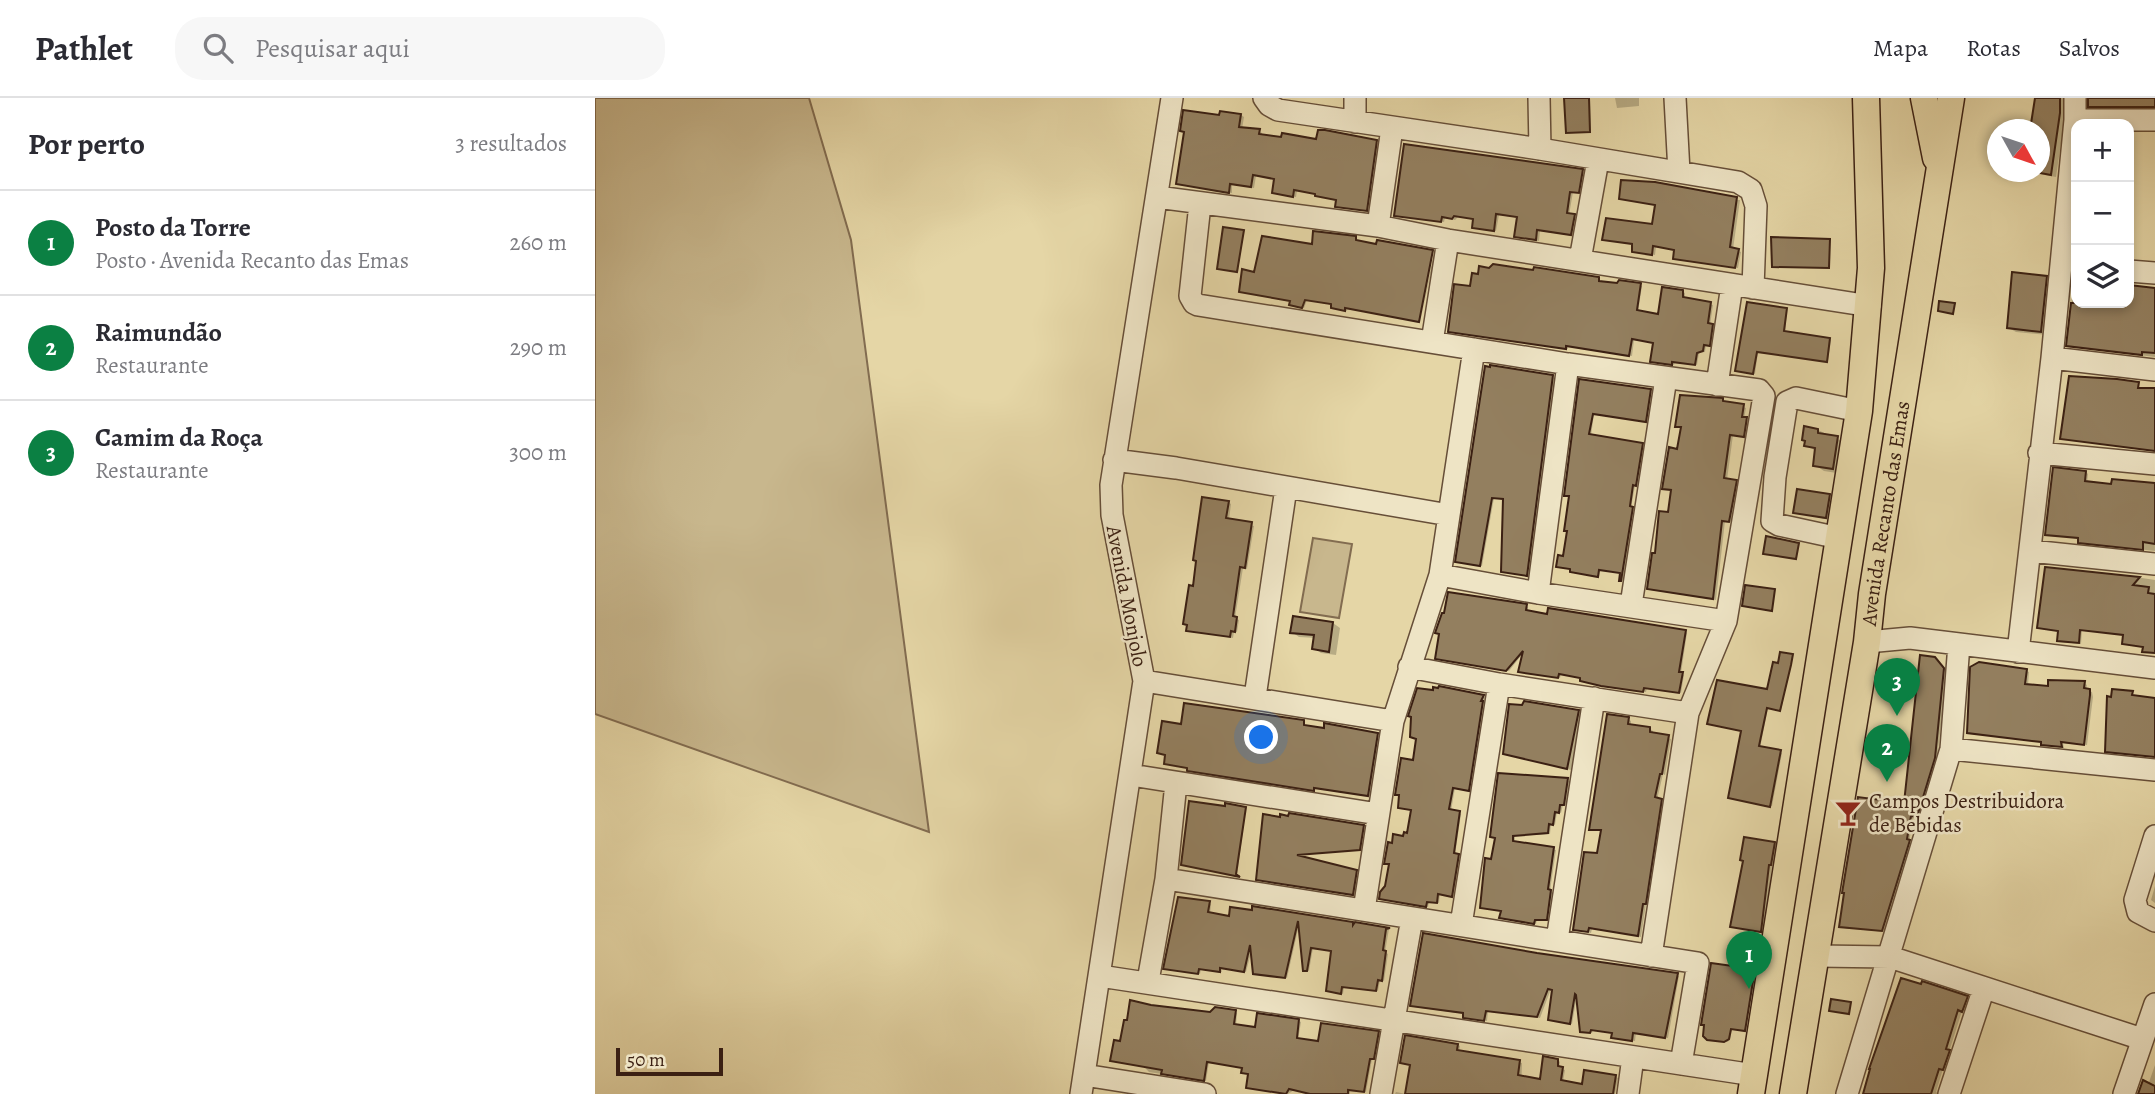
<!DOCTYPE html>
<html lang="pt">
<head>
<meta charset="utf-8">
<style>
	:root { --surface:#fff; --page:#f7f7f7; --text:#2b2b33; --muted:#7c7c81; --line:#e1e1e2; --accent:#0b8043 }
	body { margin:0; font-family:Alegreya,serif; background:var(--page); color:var(--text) }
	.controls { position:absolute; right:21px; top:21px; display:grid; overflow:hidden; border-radius:14px; box-shadow:0 4px 10px #0003 }
	.controls button { width:63px; height:63px; display:grid; place-items:center; padding:0; border:0; border-bottom:2px solid var(--line); background:var(--surface); color:var(--text); font:35px sans-serif }
	.compass { position:absolute; left:1392px; top:21px; width:63px; height:63px; border-radius:50%; background:var(--surface); box-shadow:0 4px 10px #0003; rotate:130deg }
	.scale { position:absolute; left:21px; bottom:18px; width:107px; box-sizing:border-box; padding-left:7px; border:4px solid #3b2013; border-top:0; font-size:19px; line-height:24px; white-space:nowrap; color:#3b2013; -webkit-text-stroke:5px #eee4c5; paint-order:stroke }
	.you { position:absolute; left:667px; top:640px; width:24px; height:24px; margin:-18px; border:5px solid #fff; border-radius:50%; background:#1a73e8; box-shadow:0 0 0 10px #1a73e833 }
	.badge { display:grid; place-items:center; width:46px; height:46px; border-radius:50%; background:var(--accent); color:#fff; font-size:23px; font-weight:700 }
	.pin { position:absolute; translate:-50% -58px; filter:drop-shadow(0 2px 4px #0008) }
	.pin::after { content:''; position:absolute; top:37px; width:24px; height:21px; background:inherit; clip-path:polygon(0 0,100% 0,50% 100%) }
	.list { margin:0; padding:0; list-style:none }
	h2 { display:flex; justify-content:space-between; align-items:center; height:91px; margin:0; padding:0 28px; font-size:30px }
	h2 small { font-size:23px; font-weight:400; color:var(--muted) }
	.list li { display:grid; grid-template-columns:46px 1fr auto; gap:21px; align-items:center; box-sizing:border-box; height:105px; padding:0 28px; border-top:2px solid var(--line) }
	.list b { display:block; font-size:26px; white-space:nowrap }
	.list p { margin:0; font-size:23px; white-space:nowrap; color:var(--muted) }
	.list em { font-size:23px; font-style:normal; color:var(--muted) }
	.icon { flex:none; width:38px; height:38px; fill:none; stroke:currentColor; stroke-width:2; stroke-linecap:round; stroke-linejoin:round }
	.map { position:relative; flex:none; width:1560px; height:996px; overflow:hidden }
	header { display:flex; align-items:center; gap:42px; box-sizing:border-box; height:98px; padding:0 35px; background:var(--surface); border-bottom:2px solid var(--line) }
	header strong { font-size:33px }
	nav { display:flex; gap:38px; margin-inline-start:auto; font-size:24px }
	.search { width:490px; height:63px; background:var(--page); display:flex; align-items:center; gap:18px; box-sizing:border-box; padding:0 24px; border-radius:28px; color:var(--muted); font-size:26px }
	main { display:flex }
	aside { flex:1; background:var(--surface) }
	.map>svg:first-child { display:block }
</style>
</head>
<body>
<header>
<strong>Pathlet</strong>
<div class="search"><svg class="icon" aria-label="search" viewBox="0 0 24 24"><circle cx="10" cy="10" r="6"/><path d="M15 15l6 6"/></svg>Pesquisar aqui</div>
<nav><a>Mapa</a><a>Rotas</a><a>Salvos</a></nav>
</header>
<main>
<aside>
<h2>Por perto<small>3 resultados</small></h2>
<ul class="list">
<li><span class="badge">1</span><div><b>Posto da Torre</b><p>Posto · Avenida Recanto das Emas</p></div><em>260 m</em></li>
<li><span class="badge">2</span><div><b>Raimundão</b><p>Restaurante</p></div><em>290 m</em></li>
<li><span class="badge">3</span><div><b>Camim da Roça</b><p>Restaurante</p></div><em>300 m</em></li>
</ul>
</aside>
<div class="map">
<svg width="1560" height="996" viewBox="0 0 1560 996">
	<rect width="100%" height="100%" fill="#e5d6a6"/>
	<filter id="stains"><feTurbulence type="fractalNoise" baseFrequency=".00286" numOctaves="4"/><feColorMatrix values="0 0 0 0 .2 0 0 0 0 .09 0 0 0 0 .02 0 0 0 .5 -.17"/></filter>
	<radialGradient id="worn" r=".72"><stop offset=".6" stop-color="#630" stop-opacity="0"/><stop offset="1" stop-color="#630" stop-opacity=".3"/></radialGradient>
	<path fill="#c8b78d" stroke="#826c50" stroke-width="2" d="M0,0H214L256,142L334,734L0,616Z
		M718,440L757,446L744,520L705,514Z"/>
	<path fill="#0003" d="M970,0H995L996,34H973Z
		M1020,0H1044V8L1022,10Z
		M1440,0H1470V18L1461,79L1432,74H1444V32Z
		M1493,0H1560V10H1498L1495,8Z
		M646,17L649,19L647,31L664,33L667,35V38L723,43L784,45L775,114L745,110L742,108L743,102L725,99L722,96L702,93L701,99L682,96L679,94L681,81L661,78L659,90L637,86V95L583,85L626,19Z
		M987,73L990,75L987,95L978,94L974,117L982,119L979,138L945,133L944,143L924,140V120L904,117L901,133L882,130L880,121L863,119L860,122L850,120L849,124L804,119Z
		M1026,100L1145,102L1138,151L1146,154L1143,170L1083,162L1080,160L1081,152L1061,149L1060,157L1041,154L1039,146L1012,143L1059,128L1062,107Z
		M648,133L643,174L625,171Z
		M760,140L763,144L752,213L740,211L738,207L712,202L709,210L699,208L697,203L661,176L718,148Z
		M1234,142L1235,170L1178,168Z
		M839,155L840,156L825,224Z
		M1451,179L1458,184L1453,237L1421,234L1414,230Z
		M1003,181L1005,185L1047,188L1043,214L1064,218L1088,194L1090,195V201L1118,207L1115,227L1120,229L1117,248L1111,247L1110,254L1104,255L1102,267L1080,264L1079,267L1059,264L1060,245L1039,242L1037,258L973,248V251L857,234L877,190Z
		M1479,184H1481V205H1534V189L1560,192V259L1473,248Z
		M1192,212L1190,235L1236,242L1233,263L1163,254L1160,276L1144,273Z
		M957,279L960,280L934,478L910,474V401L899,400L887,468L864,464Z
		M986,283L1057,294L1053,324L999,316L996,338L1049,348L1043,388H1040L1036,410L1039,412L1028,483L1026,482L1027,475L1005,472L1004,479L979,475L969,460L976,398L971,397Z
		M1128,302L1151,310L1149,321L1154,322L1151,340L1138,337L1132,382L1144,385L1137,424L1130,423L1121,502L1056,492L1054,490L1061,457L1074,416L1078,393L1069,390L1084,353L1087,330L1082,328Z
		M1223,332L1253,346L1248,376L1229,373L1220,367L1221,353L1211,347Z
		M1491,374L1493,376L1492,385L1518,388L1560,387V453L1487,445L1485,441L1452,436Z
		M1234,398L1239,400L1235,422L1200,414Z
		M633,404L636,406L634,422L659,428L652,471L648,470L640,520L644,522L642,534H639L638,540L596,533L600,490Z
		M1534,478L1560,482V555L1549,549L1529,546L1530,537L1487,532L1486,546L1467,544L1464,542L1465,533L1444,529Z
		M931,508L933,509V514L1090,533L1092,535L1086,575L1089,577L1086,595L1052,590L1051,594L1010,588L987,580L966,576L965,580L927,575L925,574L929,554L914,573L844,561Z
		M738,525L745,530L741,557L726,555L719,550L721,540L704,539L697,534Z
		M1197,558L1186,613L1173,610L1165,650L1187,655L1177,708L1136,700L1173,593L1184,568Z
		M1340,560L1352,573L1342,662L1325,720L1319,718L1314,744L1317,745L1291,834L1249,830L1246,828L1310,707Z
		M1432,573L1434,574L1433,588L1454,590L1489,585L1492,587L1491,592L1497,594L1498,599L1492,647L1468,645L1469,650L1451,648L1448,644L1374,634Z
		M845,590L890,599L876,693L860,690L856,713L866,716L860,757L865,759L859,799L845,796L844,805L834,804L833,809L788,802L810,740L814,737L820,664L840,594Z
		M983,613L987,615L976,672L910,655Z
		M1033,621L1036,623V628L1055,631L1058,633L1057,636L1076,641L1070,677L1068,676L1062,702L1069,704L1054,807L1051,806L1046,839L1005,831H997L996,835L980,831L1004,757L1007,733L996,732Z
		M708,624L711,629L784,638L775,698L721,690L720,692L596,673L587,628Z
		M905,677L975,683L971,707H968L966,715L962,714L960,727L956,726L955,736L920,738V745L961,752L955,793L958,795L954,822H942L941,826L908,821L907,813L889,810L902,740Z
		M651,710L642,778L589,767Z
		M669,719L770,730L767,752L700,757L763,775L760,797L665,782Z
		M1179,745L1182,747L1179,768H1177L1169,834L1140,830Z
		M1560,788V805L1556,802Z
		M614,805L616,806L615,816L636,820L637,811L794,831L790,854L793,856L789,883L785,882L783,893L749,889L748,896L732,893L738,853L718,850L714,873L710,872L704,827L692,880L660,875L657,851L651,874L626,870L627,874L606,871L605,876L573,871Z
		M942,857L1084,878L1073,940L1041,935L1040,943L1021,940L1019,935L998,932L997,935L990,934L982,897L977,926L958,923L959,892L956,891L945,920L893,913L892,923L872,920L870,916L819,909Z
		M1159,873L1151,933L1137,931L1135,942L1132,944L1115,942L1111,927Z
		M1372,900L1375,902L1371,914L1367,913L1354,954L1357,956L1352,973L1348,971L1341,994L1344,996H1269Z
		M555,908L616,916L640,914L642,915L641,928L661,931L664,917L704,923L706,924L703,942L724,945L783,935L785,936L781,961H777L771,994L755,992V996H716L699,992L693,996L655,990L654,976L649,970L614,964L611,983L554,974L526,945Z
		M863,947L865,948L864,954L927,965L926,996H800L801,994L811,996Z
		M963,962L965,964L964,970L970,972L968,984L989,988L1021,979L1023,980L1020,996H941L946,983Z
		M1560,967V996H1545L1553,987Z"/>
	<path fill="#937f5f" stroke="#3b2013" stroke-width="2" d="M969,0H994L995,34L971,35Z
		M1440,0H1465V15L1456,77L1445,75V32H1435Z
		M1493,0H1560V9H1493Z
		M588,12L624,17L625,13L646,16L644,29L665,31L664,36L686,39L687,35L721,41L723,32H730L782,42L772,113L740,109L741,102L720,98V96L699,92L698,99L677,95L679,81L658,77L656,89L635,86L634,95L581,86L589,34L585,33Z
		M809,46L988,71L984,95L975,94L972,115L980,116L976,137L942,132L941,142L919,139L922,119L901,116L899,133L877,130L878,121L859,118L857,121L847,119L846,124L799,118Z
		M1026,82L1060,84L1142,99L1135,149L1144,151L1140,170L1078,161L1079,152L1058,148L1057,157L1037,154V146L1007,142L1011,120L1057,126L1060,107L1024,101Z
		M628,129L649,132L642,174L622,171Z
		M718,133L761,138V142L781,146L782,142L838,152L824,224L750,210V213L736,210V206L710,202L707,210L694,207L695,203L644,194L647,171L659,174L667,138L717,146Z
		M1176,139L1235,141L1234,170L1177,169Z
		M898,166L938,172L939,169L1004,179V183L1022,185L1024,182L1046,185L1042,212L1063,216L1067,189L1088,192V199L1116,204L1113,225L1118,226L1115,248L1109,247L1108,253L1102,255L1100,267L1077,264V267L1055,264L1058,245L1037,241L1034,258L971,248V251L853,234L859,186L875,188L877,175L883,176L884,168L894,170Z
		M1417,174L1452,178L1446,234L1412,230Z
		M1534,187L1560,190V255L1547,254V257L1471,248L1476,205H1534Z
		M1344,203L1360,205L1358,216L1343,213Z
		M1152,204L1192,210L1189,233L1235,240L1232,264L1162,254L1158,276L1140,273Z
		M895,267L958,277L932,478L906,474L908,401L897,400L885,468L860,464L890,268L895,269Z
		M1474,278L1522,281L1544,284L1543,290H1560V353L1465,341Z
		M984,281L1056,291L1051,324L998,316L994,336L1048,345L1041,388L1038,387L1035,408L1038,409L1026,483H1024L1025,475L1004,472L1003,479L975,474V471L961,469L963,457L968,458L972,433H969L974,398H969Z
		M1085,297L1128,300V303L1149,306L1147,319H1152L1149,339L1135,337L1129,380L1142,382L1134,424L1127,423L1118,501L1052,491L1057,455H1060L1064,413L1073,414L1076,392L1067,391L1074,349L1082,351L1086,329H1080Z
		M1209,328L1223,331V335L1243,338L1238,371L1218,368L1220,350L1209,348L1210,343L1207,342Z
		M1458,369L1491,373L1490,383L1516,386L1517,381L1560,385V446L1548,444V452L1483,445V440L1450,437Z
		M1202,391L1235,396L1231,420L1198,415Z
		M607,399L634,403L631,420L657,424L650,470L645,469L638,518L642,519L640,534L636,533L635,539L591,533L592,527L588,526L594,487L598,488L601,463L598,462Z
		M1171,438L1204,445L1201,461L1168,456Z
		M1450,469L1545,479L1538,487L1554,489L1553,495L1560,496V555L1547,554L1548,549L1527,546L1528,537L1485,532L1484,545L1462,543L1463,533L1442,530Z
		M1150,487L1180,491L1177,513L1147,508Z
		M853,494L932,506L931,512L952,516L953,510L1091,532L1084,574H1088L1084,595L1049,590L1048,594L1006,588L985,583V580L964,576L963,580L923,574L928,553L911,573L840,561L844,536L840,535L847,515H849Z
		M698,518L738,524L734,554L717,551L719,537L695,535Z
		M1185,554L1198,556L1196,567L1185,613L1172,610L1164,648L1186,652L1175,709L1133,700L1146,633L1112,626L1122,582L1172,591L1178,564L1183,565Z
		M1325,557L1340,559L1349,570L1340,660L1322,719L1316,718L1312,741L1315,742L1287,833L1244,829L1249,795H1247L1263,699L1309,705Z
		M1384,564L1432,571L1430,586L1453,588V582L1490,583L1489,590L1495,591V597L1489,647L1466,644L1467,649L1446,647V644L1372,635L1375,569Z
		M844,588L889,597L886,603H888L874,693L858,690L854,711L865,713L859,755L864,756L857,799L843,796L842,805L832,804L831,809L784,801L785,794L790,788L794,766H789L793,744L797,745L798,736L808,738L809,734L812,735L816,712L803,710L804,697H800L806,660L818,662L821,641L815,639L816,619L813,618L822,590L838,592V589L843,590Z
		M1517,591L1538,593L1537,597L1560,600V659L1510,654L1512,598L1516,599Z
		M929,603L984,612L972,671L908,656L914,606L927,607Z
		M589,605L709,622V627L729,630V625L783,635L773,698L719,690V693L592,673V670L569,666L570,657L562,655L567,623L586,626Z
		M1012,616L1034,619L1033,626L1055,629V634L1074,637L1067,676H1065L1060,699L1067,701L1051,806H1048L1043,838L1000,831L994,830L993,834L978,832L989,754L1002,755L1006,732H994Z
		M903,675L973,680L969,707H965L964,715L960,714L958,727L954,726L953,735L918,738V743L959,749L953,791L956,792L952,822H940L939,826L904,820L906,813L885,810L890,760L896,761L900,740L895,739Z
		M594,703L630,708V705L651,709L641,776L645,779L586,767Z
		M694,715L769,727L765,752L702,757L762,772L758,797L661,782L668,716L685,719V716L693,718Z
		M1149,739L1180,744L1176,767H1174L1166,834L1135,829L1148,763L1145,762Z
		M583,799L615,803L613,814L634,818L635,809L657,812V808L758,824V827L760,824L795,830L791,831L788,852L791,853L787,883L783,882L781,893L747,889L746,896L731,893L736,853L716,850L712,873H708L703,823L690,880L658,876L655,847L649,874L625,870V874L604,871L603,876L568,871Z
		M828,835L942,855L1083,875L1070,940L1038,935L1037,943L1016,940L1017,935L996,932L995,935L985,934L981,897L980,896L975,926L953,922L957,892L953,891L942,919L891,913L889,923L868,920V915L815,908Z
		M1116,865L1160,871L1150,933L1136,931L1134,941L1129,944L1112,942L1108,938L1109,927H1106Z
		M1306,880L1326,886L1327,883L1373,898L1367,914L1363,912L1351,951L1355,952L1348,972L1344,971L1336,996H1268L1275,971H1274Z
		M1236,901L1256,904L1254,916L1234,913Z
		M535,902L556,907L615,914L620,909L641,912L639,926L660,929L662,915L704,921L702,940L723,943L726,925L784,933L779,961H775L769,994L753,992V996H715L694,991L691,996L651,990L653,976L646,975L647,970L612,964L609,983L566,976L567,972L515,963L519,942L525,943L529,922H532Z
		M810,937L863,946L862,952L925,962L923,977L945,981L948,958L963,961V968L968,969L966,982L987,986L989,972L1021,977L1018,996H810L815,967L805,965Z
		M1548,982L1560,988V996H1543Z"/>
	<g fill="none" stroke-linecap="round" stroke-linejoin="round">
		<defs>
			<path id="minor" d="M669,0L674,7L683,12L945,51L1143,84L1156,92L1161,108L1158,190
				M760,0V24
				M944,0L945,51
				M1080,0L1084,74
				M1480,22H1560
				M562,99L783,128L853,142L1275,208
				M605,106L595,198L599,205L603,207L973,266L1164,292L1169,298L1131,523L1093,615L1056,858
				M783,128L797,30
				M985,162L1003,62
				M1534,173L1560,175
				M837,244L853,142
				M1457,260L1560,272
				M1122,287L1137,187
				M1444,355L1560,366
				M519,362L581,370L854,417
				M1244,440L1184,427L1177,423L1180,379L1192,304L1201,300L1264,313
				M1436,453L1560,466
				M845,477L943,495L1131,523
				M943,495L973,266
				M1036,507L1071,280
				M1272,544L1315,540L1560,570
				M1423,554L1457,260L1480,22V0
				M814,569L904,586L1093,615
				M549,583L798,623
				M660,599L691,390
				M1356,651L1560,672
				M536,677L783,716
				M1560,738L1540,802L1543,814L1560,823
				M571,781L1103,865L1086,966
				M769,812L798,623L845,477L879,251
				M866,827L904,586
				M962,842L999,600
				M1222,858L1295,859L1547,941
				M505,878L1159,977
				M553,883L571,781L581,685
				M489,977L610,996
				M486,996L549,583L517,417L516,387L577,0
				M786,996L817,820
				M1033,996L1038,959
				M1252,996L1356,651L1364,546
				M1354,996L1389,890
				M1529,996L1560,906"/>
			<g id="major">
				<path d="M1329,0L1341,60"/>
				<path d="M1156,996L1264,313L1276,170L1271,0"/>
				<path id="s1" d="M1198,996L1272,544L1277,496L1356,0"/>
			</g>
		</defs>
		<use href="#minor" stroke="#664e38" stroke-width="24"/>
		<use href="#major" stroke="#3b2013" stroke-width="29"/>
		<use href="#minor" stroke="#eee4c5" stroke-width="21"/>
		<use href="#major" stroke="#e5d6a6" stroke-width="26"/>
	</g>
	<defs>
		<symbol id="bar-bare" viewBox="-9 -9 18 18"><path d="M-6-5H6L.8 .8V4.5H3.5V6h-7V4.5H-.8V.8Z" fill="#8f2418" stroke="#eee4c5" stroke-width="2.5" paint-order="stroke"/></symbol>
	</defs>
	<g fill-rule="evenodd">
		<use href="#bar-bare" x="1234" y="696" width="38" height="38"/>
	</g>
	<g text-anchor="middle" dominant-baseline="central" stroke-width="5" stroke-linejoin="round" paint-order="stroke">
		<g font-size="21" fill="#3b2013" stroke="#eee4c5">
			<text stroke="none"><textPath href="#s1" startOffset="588">Avenida Recanto das Emas</textPath></text>
			<text transform="translate(532 498) rotate(79)">Avenida Monjolo</text>
		</g>
		<g font-size="21" fill="#3b2013" stroke="#eee4c5" text-anchor="start">
			<text x="1274" y="703">Campos Destribuidora<tspan x="1274" dy="24">de Bebidas</tspan></text>
		</g>
	</g>
	<rect width="100%" height="100%" filter="url(#stains)"/>
	<rect width="100%" height="100%" fill="url(#worn)"/>
</svg>
<div class="controls">
<button>+</button>
<button>−</button>
<button><svg class="icon" aria-label="layers" viewBox="0 0 24 24"><path d="M12 4l9 5-9 5-9-5zM3 14l9 5 9-5"/></svg></button>
</div>
<svg class="compass" viewBox="-18 -18 36 36"><path d="M0-13l5 13h-10z" fill="#e53935"/><path d="M0 13l5-13h-10z" fill="#7c7c81"/></svg>
<div class="scale">50 m</div>
<div class="you"></div>
<div class="pin badge" style="left:1154px;top:891px">1</div>
<div class="pin badge" style="left:1292px;top:684px">2</div>
<div class="pin badge" style="left:1302px;top:618px">3</div>
</div>
</main>
</body>
</html>
